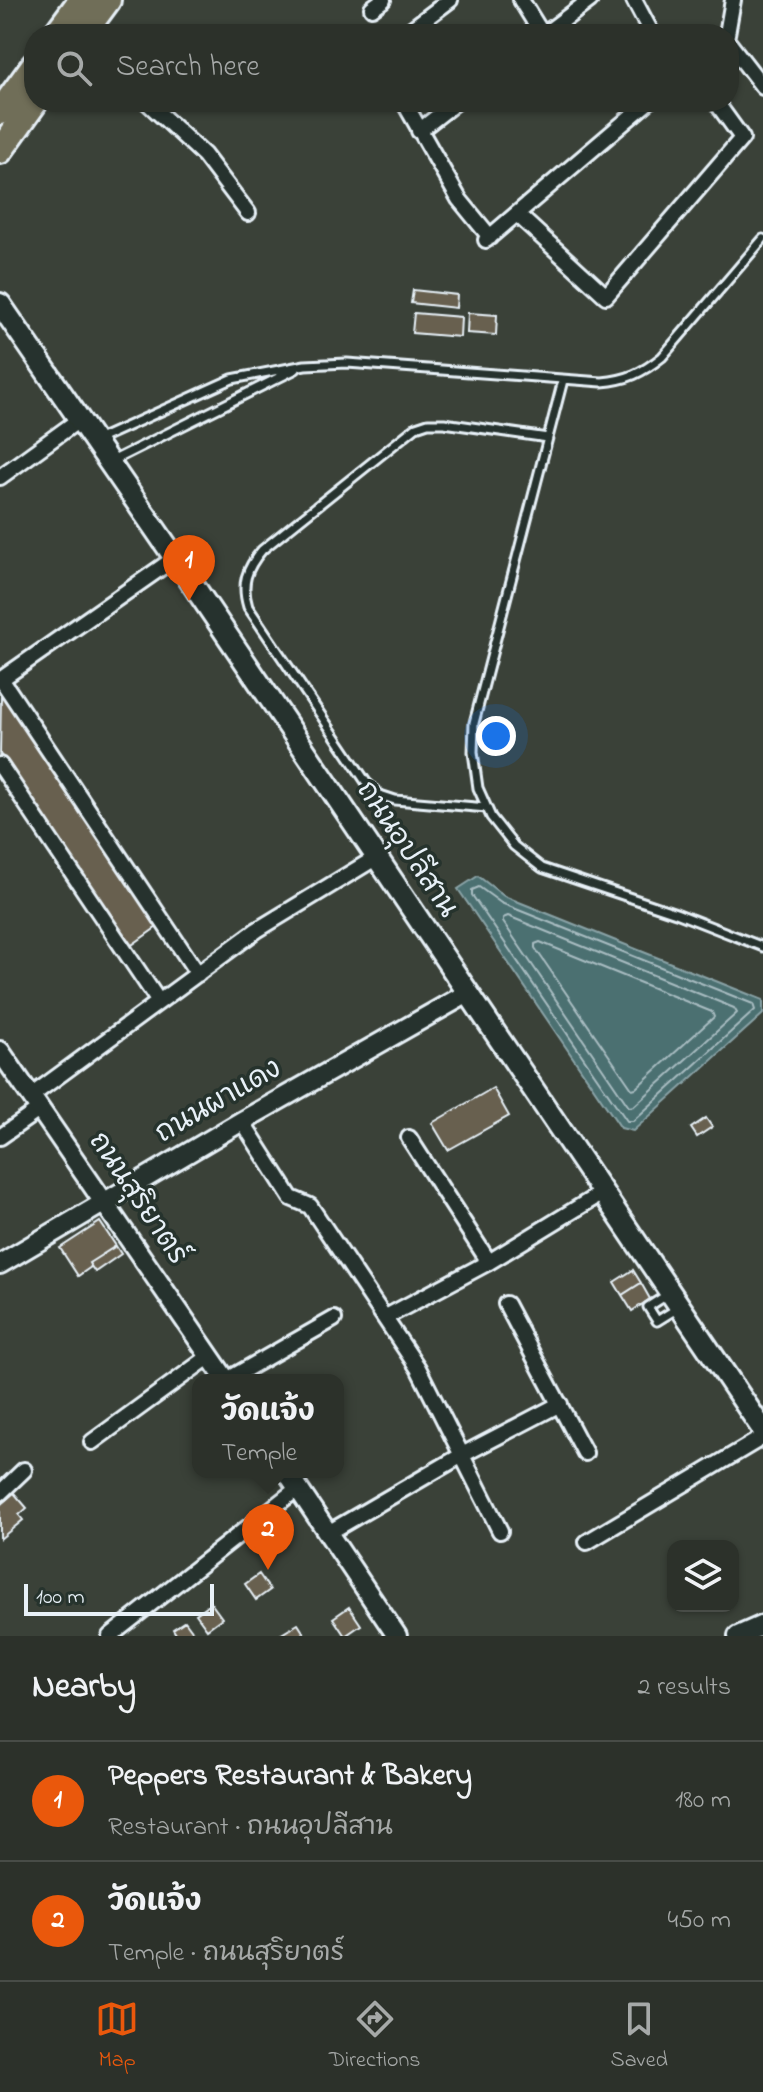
<!DOCTYPE html>
<html lang="en">
<head>
<meta charset="utf-8">
<style>
	:root { --surface:#2c312a; --page:#343932; --text:#f1f3f6; --muted:#a6a9a8; --line:#484c47; --accent:#ea580c }
	body { margin:0; font-family:"Indie Flower","Playpen Sans Thai",sans-serif; background:var(--page); color:var(--text) }
	.controls { position:absolute; right:24px; bottom:24px; display:grid; overflow:hidden; border-radius:16px; box-shadow:0 2px 6px #0004 }
	.controls button { width:72px; height:72px; display:grid; place-items:center; padding:0; border:0; border-bottom:2px solid var(--line); background:var(--surface); color:var(--text); font:40px sans-serif }
	.scale { position:absolute; left:24px; bottom:20px; width:190px; box-sizing:border-box; padding-left:8px; border:4px solid #e8f1f8; border-top:0; font-size:22px; line-height:28px; white-space:nowrap; color:#e8f1f8; -webkit-text-stroke:6px #26332d; paint-order:stroke }
	.you { position:absolute; left:496px; top:736px; width:28px; height:28px; margin:-20px; border:6px solid #fff; border-radius:50%; background:#1a73e8; box-shadow:0 0 0 12px #1a73e833 }
	.badge { display:grid; place-items:center; width:52px; height:52px; border-radius:50%; background:var(--accent); color:#fff; font-size:26px; font-weight:700 }
	.pin { position:absolute; translate:-50% -66px; filter:drop-shadow(0 2px 4px #0008) }
	.pin::after { content:''; position:absolute; top:42px; width:28px; height:24px; background:inherit; clip-path:polygon(0 0,100% 0,50% 100%) }
	.popup { position:absolute; left:192px; top:1374px; width:152px; height:104px; box-sizing:border-box; display:grid; place-content:center; border-radius:16px; background:var(--surface); filter:drop-shadow(0 2px 6px #0005); font-size:26px; white-space:nowrap; color:var(--muted) }
	.popup b { font-size:30px; color:var(--text) }
	.popup::after { content:''; position:absolute; left:50%; top:100%; margin-left:-16px; border:16px solid transparent; border-top-color:var(--surface) }
	.list { margin:0; padding:0; list-style:none }
	h2 { display:flex; justify-content:space-between; align-items:center; height:104px; margin:0; padding:0 32px; font-size:34px }
	h2 small { font-size:26px; font-weight:400; color:var(--muted) }
	.list li { display:grid; grid-template-columns:52px 1fr auto; gap:24px; align-items:center; box-sizing:border-box; height:120px; padding:0 32px; border-top:2px solid var(--line) }
	.list b { display:block; font-size:30px; white-space:nowrap }
	.list p { margin:0; font-size:26px; white-space:nowrap; color:var(--muted) }
	.list em { font-size:26px; font-style:normal; color:var(--muted) }
	.icon { flex:none; width:44px; height:44px; fill:none; stroke:currentColor; stroke-width:2; stroke-linecap:round; stroke-linejoin:round }
	.map { position:relative; flex:none; width:763px; height:1636px; overflow:hidden }
	.search { position:absolute; background:var(--surface); box-shadow:0 2px 6px #0004; left:24px; right:24px; top:24px; height:88px; display:flex; align-items:center; gap:20px; box-sizing:border-box; padding:0 28px; border-radius:32px; color:var(--muted); font-size:30px }
	.sheet { height:344px; background:var(--surface) }
	nav { display:flex; justify-content:space-around; align-items:center; box-sizing:border-box; height:112px; border-top:2px solid var(--line); background:var(--surface); font-size:22px; color:var(--muted) }
	nav a { display:grid; justify-items:center; gap:4px }
	nav .on { color:var(--accent) }
	.map>svg:first-child { display:block }
</style>
</head>
<body>
<div class="map">
<svg width="763" height="1636" viewBox="0 0 763 1636">
	<rect width="100%" height="100%" fill="#3a4138"/>
	<filter id="ink" filterUnits="userSpaceOnUse"><feTurbulence type="fractalNoise" baseFrequency=".0125" numOctaves="2"/><feDisplacementMap in="SourceGraphic" scale="16" xChannelSelector="R" yChannelSelector="G"/><feConvolveMatrix kernelMatrix="1 2 1 2 8 2 1 2 1" color-interpolation-filters="sRGB"/></filter>
	<g filter="url(#ink)">
		<path fill="#4b6f71" stroke="#8aa3a7" stroke-width="2" d="M478,876L504,896L763,1000V1014L633,1131L621,1128L458,889Z"/>
		<g fill="none" stroke-linecap="round" stroke-linejoin="round">
			<path stroke="#a9bdc2" stroke-width="2" d="M479,887L501,903L753,1004L755,1010L633,1121H627L472,895V890Z
				M508,916L734,1008L737,1013L634,1106L629,1107L503,922V918Z
				M540,942L712,1012L714,1017L636,1088L632,1089L535,948V944Z"/>
		</g>
		<path fill="#676150" stroke="#e8f1f8" stroke-width="2" d="M413,290L457,295L456,308L411,303Z
			M414,313L461,317L460,337L412,333Z
			M468,313L497,315L496,335L467,333Z
			M1,694L157,927L129,947L0,754Z
			M493,1088L509,1116L448,1150L432,1123Z
			M706,1118L712,1127L697,1137L691,1128Z
			M100,1222L116,1246L89,1263L91,1267L78,1276L60,1248Z
			M116,1246L121,1254L95,1272L89,1263Z
			M633,1270L641,1283L622,1295L614,1282Z
			M641,1283L650,1299L632,1311L622,1295Z
			M14,1493L27,1508L19,1515L23,1520L0,1539V1505Z
			M259,1574L270,1590L256,1600L245,1584Z
			M211,1603L222,1618L207,1629L196,1614Z
			M349,1607L361,1625L345,1636L333,1618Z
			M185,1621L196,1636H177L173,1629Z
			M298,1624L305,1635L281,1636L280,1635Z"/>
		<g fill="none" stroke-linecap="round" stroke-linejoin="round">
			<defs>
				<path id="service" d="M563,380L474,723L473,752L478,788L491,817L514,846L542,868L676,913L763,947
					M97,440L232,379L305,365L347,363L602,382C627,380 642,373 662,357L763,239
					M110,462L296,369
					M487,808L395,800L380,795L366,782L248,607C241,584 246,569 262,550L416,427L428,423H444L548,438
					M670,1293L648,1307L657,1321L678,1308"/>
				<path id="minor" d="M521,0L542,34
					M634,0L652,34
					M372,8L383,0
					M405,34L450,0
					M545,34L590,0
					M727,34L733,0
					M729,43L763,87
					M147,102L204,155L248,213
					M404,102L459,199L490,237
					M419,131L456,102
					M517,214L606,296L742,138L716,102
					M486,240L648,102
					M0,477L80,419
					M1,679L198,974
					M0,680L175,558
					M0,765L159,1002
					M31,1096L257,930L377,857
					M242,1121L291,1198L310,1206L418,1368L500,1531
					M0,1137L40,1109
					M409,1138L489,1262
					M506,1304L585,1453
					M386,1317L489,1262L602,1193
					M227,1380L334,1319
					M92,1442L210,1356
					M0,1493L24,1470
					M328,1533L464,1454L560,1404
					M587,1542L763,1437
					M110,1636L298,1488"/>
				<path id="tertiary" d="M0,1051L226,1380
					M0,1264L242,1121L468,993
					M287,1472L397,1636
					M738,1636L763,1625"/>
				<path id="secondary" d="M0,304L175,558L763,1430"/>
				<path id="primary" d="M56,34L81,0
					M83,34L108,0
					M0,112L34,65
					M0,151L35,102"/>
			</defs>
			<use href="#service" stroke="#e8f1f8" stroke-width="13"/>
			<use href="#minor" stroke="#e8f1f8" stroke-width="20"/>
			<use href="#tertiary" stroke="#e8f1f8" stroke-width="24"/>
			<use href="#secondary" stroke="#e8f1f8" stroke-width="26"/>
			<use href="#primary" stroke="#e8f1f8" stroke-width="30"/>
			<use href="#service" stroke="#26332d" stroke-width="7"/>
			<use href="#minor" stroke="#26332d" stroke-width="14"/>
			<use href="#tertiary" stroke="#26332d" stroke-width="18"/>
			<use href="#secondary" stroke="#26332d" stroke-width="20"/>
			<use href="#primary" stroke="#706e59" stroke-width="24"/>
		</g>
	</g>
	<g text-anchor="middle" dominant-baseline="central" stroke-width="7" stroke-linejoin="round" paint-order="stroke">
		<g font-size="28" fill="#e8f1f8" stroke="#26332d">
			<text transform="translate(406 850) rotate(56)">ถนนอุปลีสาน</text>
			<text transform="translate(219 1102) rotate(-30)">ถนนผาแดง</text>
			<text transform="translate(137 1199) rotate(56)">ถนนสุริยาตร์</text>
		</g>
	</g>
</svg>
<div class="controls">
<button><svg class="icon" aria-label="layers" viewBox="0 0 24 24"><path d="M12 4l9 5-9 5-9-5zM3 14l9 5 9-5"/></svg></button>
</div>
<div class="scale">100 m</div>
<div class="you"></div>
<div class="pin badge" style="left:189px;top:601px">1</div>
<div class="pin badge" style="left:268px;top:1570px">2</div>
<div class="popup"><b>วัดแจ้ง</b>Temple</div>
<div class="search"><svg class="icon" aria-label="search" viewBox="0 0 24 24"><circle cx="10" cy="10" r="6"/><path d="M15 15l6 6"/></svg>Search here</div>
</div>
<section class="sheet">
<h2>Nearby<small>2 results</small></h2>
<ul class="list">
<li><span class="badge">1</span><div><b>Peppers Restaurant &amp; Bakery</b><p>Restaurant · ถนนอุปลีสาน</p></div><em>180 m</em></li>
<li><span class="badge">2</span><div><b>วัดแจ้ง</b><p>Temple · ถนนสุริยาตร์</p></div><em>450 m</em></li>
</ul>
</section>
<nav>
<a class="on"><svg class="icon" aria-label="map" viewBox="0 0 24 24"><path d="M3 6l6-2 6 2 6-2v14l-6 2-6-2-6 2zM9 4v14M15 6v14"/></svg>Map</a>
<a><svg class="icon" aria-label="directions" viewBox="0 0 24 24"><path d="M12 3l9 9-9 9-9-9zM9 14v-3h6M13 9l2 2-2 2"/></svg>Directions</a>
<a><svg class="icon" aria-label="saved" viewBox="0 0 24 24"><path d="M7 4h10v16l-5-4-5 4z"/></svg>Saved</a>
</nav>
</body>
</html>
